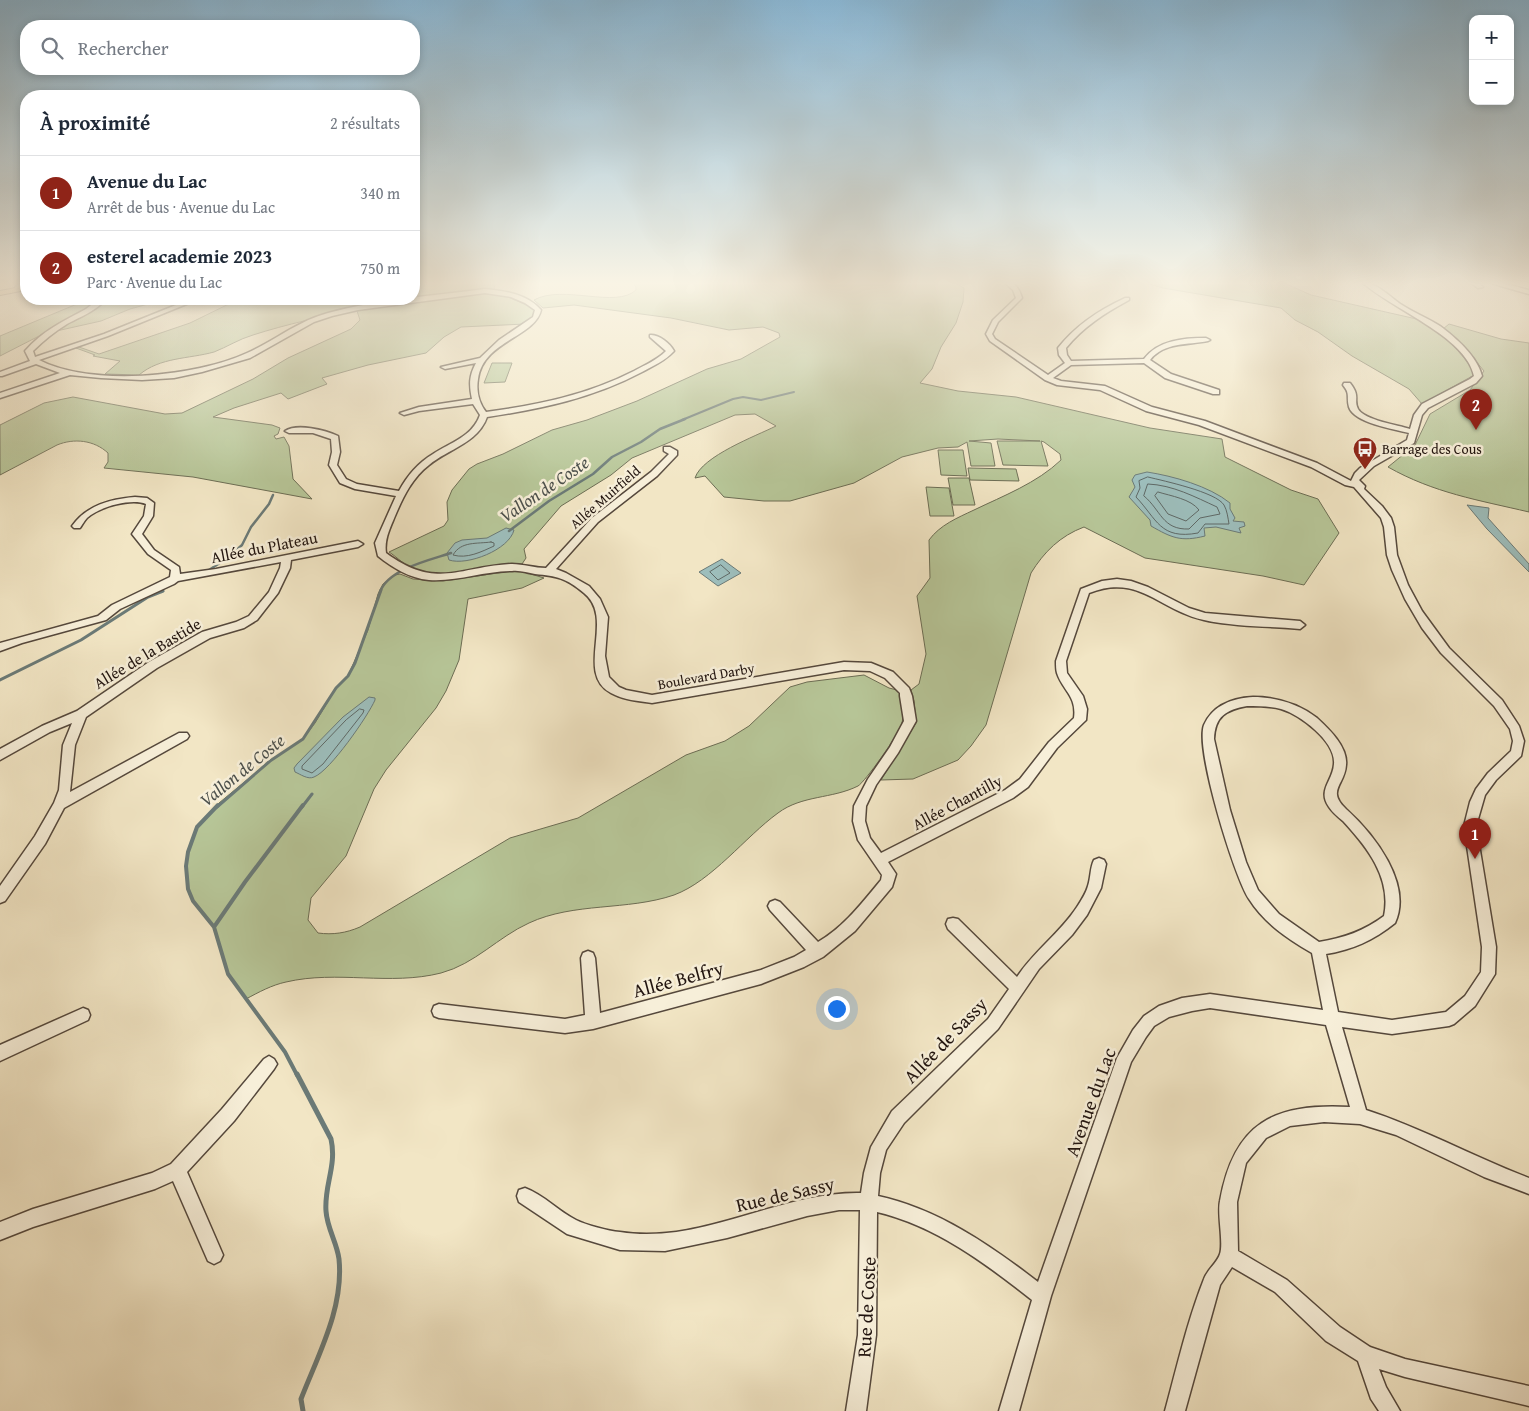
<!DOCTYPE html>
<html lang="fr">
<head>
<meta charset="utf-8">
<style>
	:root { --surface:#fff; --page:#f6f6f7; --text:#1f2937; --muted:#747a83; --line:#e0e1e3; --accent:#8f2418 }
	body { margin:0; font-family:"Gentium Book Plus",serif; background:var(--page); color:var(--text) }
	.controls { position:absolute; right:15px; top:15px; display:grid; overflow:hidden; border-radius:10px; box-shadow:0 2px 8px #0003 }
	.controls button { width:45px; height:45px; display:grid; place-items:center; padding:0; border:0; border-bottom:1px solid var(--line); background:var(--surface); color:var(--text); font:25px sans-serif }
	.you { position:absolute; left:836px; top:1008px; width:18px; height:18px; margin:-12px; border:4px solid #fff; border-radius:50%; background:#1a73e8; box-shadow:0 0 0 8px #1a73e833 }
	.badge { display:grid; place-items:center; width:32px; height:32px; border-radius:50%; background:var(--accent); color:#fff; font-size:16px; font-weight:700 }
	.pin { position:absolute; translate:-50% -41px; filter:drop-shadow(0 1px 2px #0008) }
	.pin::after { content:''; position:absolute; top:26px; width:18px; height:15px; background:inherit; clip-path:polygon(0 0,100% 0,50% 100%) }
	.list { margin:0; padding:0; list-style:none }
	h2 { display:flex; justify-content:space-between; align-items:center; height:65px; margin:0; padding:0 20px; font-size:21px }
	h2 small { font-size:16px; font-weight:400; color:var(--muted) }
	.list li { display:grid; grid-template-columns:32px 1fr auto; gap:15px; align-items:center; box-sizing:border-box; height:75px; padding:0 20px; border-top:1px solid var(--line) }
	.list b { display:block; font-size:19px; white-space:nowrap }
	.list p { margin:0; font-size:16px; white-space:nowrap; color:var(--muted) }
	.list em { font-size:16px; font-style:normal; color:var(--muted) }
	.icon { flex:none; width:28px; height:28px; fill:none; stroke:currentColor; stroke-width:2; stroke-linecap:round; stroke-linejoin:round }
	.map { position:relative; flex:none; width:1529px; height:1411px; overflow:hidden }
	.search { position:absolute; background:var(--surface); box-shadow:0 2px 8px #0003; left:20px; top:20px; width:400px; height:55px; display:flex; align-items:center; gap:12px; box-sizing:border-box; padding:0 18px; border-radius:20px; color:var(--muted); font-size:19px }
	.panel { position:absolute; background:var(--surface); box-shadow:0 2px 8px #0003; left:20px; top:90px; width:400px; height:215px; border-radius:20px }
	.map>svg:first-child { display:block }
</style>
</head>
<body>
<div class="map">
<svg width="1529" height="1411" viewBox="0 0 1529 1411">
	<rect width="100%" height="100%" fill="#f2e6c5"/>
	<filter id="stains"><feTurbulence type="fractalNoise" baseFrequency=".004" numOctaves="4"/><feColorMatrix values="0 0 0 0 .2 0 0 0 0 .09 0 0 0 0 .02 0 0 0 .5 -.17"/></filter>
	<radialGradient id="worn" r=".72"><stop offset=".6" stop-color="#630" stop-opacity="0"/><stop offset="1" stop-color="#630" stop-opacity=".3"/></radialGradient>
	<path fill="#b7c698" stroke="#6c6d54" d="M414,282H498L494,287L496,293L504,295L533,308L535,311L533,318L525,324L461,327L444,337L426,353L368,365L322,378L327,384L288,399L281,393L234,408L213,417L272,425L280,428L278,434L274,436L276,439L284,437L289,446L293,479L312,499L193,477L104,468L108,462V453C94,440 74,438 57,445L0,475V425L44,403L73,397L165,414L182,413L253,379L288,358L351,329L360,320L356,308C322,317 287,324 253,335C239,339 227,347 214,352C189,359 160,357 139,375L105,374L120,361L93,356L95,355L76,348L79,347L99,354L190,323L239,299H414Z
		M632,282H953L964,288L963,302L956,323L941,347L932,369L920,383L958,391L1016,397L1150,428L1222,439L1225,457L1291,490L1318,499L1339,533L1304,585L1263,576L1145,558L1084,527C1060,536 1044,552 1031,573L986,725L971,746L958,760L913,779L881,780L916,723L914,701L911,690L919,684L926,654L917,596L930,578L929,540C940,525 957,518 974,510C1003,496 1037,483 1061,460L1060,454L1044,442L1041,441L1048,466L1003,465L997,441H1040L998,439L969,441L991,443L995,466H971L967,442L958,447L938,448L902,457L854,483L790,501H764L724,497L705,476L695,478C702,456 756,436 776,426L755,414L735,415L632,458L611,475L561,506L524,549L526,558L522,564C488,564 448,582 414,569C405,566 397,557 389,552L444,526L448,520L447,502L452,490L469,469L477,464L503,454L552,430L587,420L637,401L707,369L741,359L780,337L779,333L763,327L729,330L671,318L574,305L543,308L534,300C563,284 616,309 636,290V287Z
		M1143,282H1282L1311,295L1421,320C1445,335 1460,351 1476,374L1422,404L1409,389L1352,356L1318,332L1295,320L1281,308L1163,288Z
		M89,299H166L130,309L101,321L43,334L0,356V336Z
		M1449,324L1501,339L1529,343V512C1478,500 1434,493 1388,467L1415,445L1430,414L1470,390L1484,371L1461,343L1443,329Z
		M492,363H512L505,382L484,383Z
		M938,450H963L967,476L941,475Z
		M968,468L1016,469L1019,481L970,480Z
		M948,478H969L975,505H953Z
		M926,487L949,488L954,516H930Z
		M518,570L544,578L522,588L468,599L459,660L446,691L436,708L386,770L374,789L346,856L311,898L308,920L318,933C333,935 346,933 360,927L510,838L578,818L686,755L725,741L749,726L790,687L807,682L864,675L889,688L901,691C902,702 905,716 901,726C898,735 865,782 858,786C832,799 802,795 778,813C745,837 712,881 674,895C627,911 574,902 529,923C498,937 475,964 441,973C390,986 337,970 286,982C272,985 259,992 246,999L228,974L214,927L193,901L188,889L186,866L188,852L197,827L219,803L270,761L303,739L315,723L336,688L348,676L368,630L378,594L383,584L395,575L400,574L413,579L443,581Z"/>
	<path fill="#9dbebc" stroke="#6b7a77" d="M1147,472C1173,476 1209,486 1230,503V509L1235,518L1233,521L1244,522L1245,526L1239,528L1241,533L1216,527L1204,528L1205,536C1181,542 1172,538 1151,526L1150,520L1129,497L1135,487L1132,480L1135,475Z
		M1467,505L1489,508L1488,518L1529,564V572L1487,529Z
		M506,528L514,530C509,550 467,566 449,560L447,553L455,543L462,540L487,538Z
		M722,559L741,573L718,586L699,572Z
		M369,697L375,698V700C368,716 330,771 314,777C308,780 300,774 295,772L294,768L297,764L343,717Z"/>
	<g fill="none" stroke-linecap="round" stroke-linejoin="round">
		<path stroke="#5f6966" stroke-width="1" d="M1148,477C1164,481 1216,492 1224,505C1227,510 1228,518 1229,524H1205L1198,533C1160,540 1157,519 1136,497L1140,488L1139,481Z
			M1148,484C1173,485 1195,497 1217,507L1220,514L1200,518L1189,529C1162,530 1161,510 1144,496Z
			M1158,492C1171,496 1191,499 1199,510L1186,521L1168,514L1155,496Z
			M491,542L494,543V546C481,552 467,559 453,555C461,541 477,544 491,542Z
			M721,565L730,573L718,580L710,572Z
			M360,709L364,710L363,713L323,764L312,773L302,769V766L346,720Z"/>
		<path stroke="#6b7a77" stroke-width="2" d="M682,420L733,399L743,397L761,400L794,392"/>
		<path stroke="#6b7a77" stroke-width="2.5" d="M509,531L549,501L593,474L612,457L641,442L660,429L685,419
			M209,570L229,557L242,545L251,527L269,504L273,495
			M161,592L163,591
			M380,592C388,569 430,560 451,553"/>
		<path stroke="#6b7a77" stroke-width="3" d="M0,680L81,640L148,597L163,591
			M217,807L270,761L303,739L336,688L348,676L355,663L381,590
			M302,807L312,794"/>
		<path stroke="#6b7a77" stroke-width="4" d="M218,805L197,827L188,852L186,866L188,889L193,901L214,927L228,974L285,1052L297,1075
			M214,927L245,882L303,805"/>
		<path stroke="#6b7a77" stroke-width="5" d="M297,1074L331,1139C337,1166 324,1185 326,1211C327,1228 337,1243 339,1259C344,1308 318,1355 301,1399L303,1411"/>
		<defs>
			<path id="minor" d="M19,282H25L19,290H15L14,289Z
				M1004,282C1015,282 1019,288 1022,298L998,322L992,334L995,339L1048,375L1065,363L1059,355L1058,348C1076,325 1099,310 1125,298H1129V300C1105,313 1083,327 1066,348L1067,355L1071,361L1144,359C1158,340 1184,338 1206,338L1210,340L1208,341C1188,345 1164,342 1150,360L1171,374L1219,390V394H1213L1165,378L1144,363L1071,365L1053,378L1061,381L1105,386L1152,407L1205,421L1317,463L1351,481L1355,473L1360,468L1407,440L1409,433C1394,429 1354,423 1349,407C1346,396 1351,395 1343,385L1344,383H1350C1361,397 1353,399 1358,409C1364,420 1398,425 1410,429L1414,415L1422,404L1470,379L1474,376C1466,336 1391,309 1362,282C1376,282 1390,297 1402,305C1414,313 1428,318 1440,326C1456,338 1477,356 1482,376L1476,383L1428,408L1422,415L1414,443L1374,466L1359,480L1365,486L1364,489L1382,506L1391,518L1394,527L1397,555L1408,585L1422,611L1449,648L1502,700L1519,726L1524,741L1521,756L1496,780L1485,795L1476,826L1496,947L1495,974L1475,1006L1454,1024L1449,1026L1392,1034L1342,1027L1366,1110C1422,1128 1474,1157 1529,1178V1194L1484,1177L1396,1135L1360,1124L1324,1122L1290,1126L1266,1138L1246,1163L1237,1202L1238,1251L1287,1280L1340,1327L1370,1347L1405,1359L1529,1386V1406L1405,1377L1379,1369L1386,1387L1400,1411H1379L1371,1399L1358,1361L1326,1341L1275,1292L1232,1267L1220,1285L1185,1411H1165C1177,1367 1187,1322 1204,1279C1207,1270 1217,1263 1220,1254C1224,1243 1217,1214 1220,1201C1234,1122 1274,1103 1350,1107L1326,1025L1210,1008L1192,1011L1169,1017L1154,1026L1146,1037L1131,1062L1051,1296L1019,1411H999L1032,1300C985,1263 936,1226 877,1212L876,1335L866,1411H846L858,1335L860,1210H839L807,1216L727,1238L665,1251L620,1250L567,1234L519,1202L517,1196L519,1190L525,1188C544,1195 558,1211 576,1220C586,1225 608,1231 620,1232C703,1245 780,1191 861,1193L864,1173L871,1147L892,1111L988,1019L1009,989L948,929L946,924L948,919L953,918L958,919L1017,977C1034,951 1060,933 1077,907C1081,901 1086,893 1088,886C1091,877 1090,868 1094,860L1099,858L1104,860L1106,864L1101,888L1087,915L1072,935L1039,969L998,1029L904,1123L886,1150L880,1173L878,1196C938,1209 990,1245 1038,1282L1117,1058L1133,1030L1144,1016L1159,1006L1182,998L1210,994L1323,1010L1312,953C1288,939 1264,923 1249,899C1234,876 1195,749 1204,725C1213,705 1233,698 1253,697C1276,697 1299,704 1317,718C1329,729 1348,747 1346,765C1345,785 1326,790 1346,809C1374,834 1413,884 1395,923C1374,940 1352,950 1326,954L1338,1012L1392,1020L1446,1012L1465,996L1481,972L1482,947L1464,826L1470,802L1476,789L1488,773L1511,751L1513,741L1510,729L1494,706L1441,653L1422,628L1405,599L1392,570L1387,555L1384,527L1381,518L1354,487L1345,485L1311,467L1199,425L1146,411L1100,390L1057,385L1045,380L990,341L986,334L993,320L1016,298L1013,290ZM1247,706C1258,706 1270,706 1281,709C1301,715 1336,742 1334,764C1333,781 1317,790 1329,807C1333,813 1338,817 1343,821C1367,847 1392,878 1384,916C1364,931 1344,938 1319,942L1279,914L1258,890L1246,862L1230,810L1214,739C1215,716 1226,710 1247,706Z
				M1470,282H1477L1483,287L1478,288Z
				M1487,282H1498L1529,290V294Z
				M485,289C505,291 527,294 541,310C535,337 483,341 478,379C476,391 479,403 486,412C538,405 587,395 634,371C645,365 657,360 666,351L650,337V335C658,334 670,343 674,351C665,361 653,366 642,372C593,398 541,409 487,417C478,443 448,449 429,465C412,478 403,497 395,516C390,528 384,540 386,553C437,590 457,567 512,564C523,564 535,568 546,568L592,518L651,472L669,454L664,451V447H670L677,451V455L657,476L598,522L556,569L566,573L589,586L600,599L608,617L605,656L609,677L619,687L626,690L652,695L844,662L871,663L893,672L909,688L912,696L916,721L898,753L876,785L866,806L865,821L870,838L881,853L1005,790L1020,779L1049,742L1074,718C1077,696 1063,691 1057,673C1056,670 1056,665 1056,661L1081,589L1102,581L1117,579L1131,581L1148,587L1189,608L1205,613L1300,621L1305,625L1300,629C1269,626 1234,627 1204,620C1159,610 1139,573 1089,593L1066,661L1067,673L1083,696L1087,709L1086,720L1057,748L1028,787L1013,798L888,862L896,874L892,887L855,931L823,957L804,967L761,984L593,1029L565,1033L439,1018L434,1016L432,1011L434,1006L439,1004L565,1019L585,1015L581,958L583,953L588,951L593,953L595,958L600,1013L761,970L794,957L806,950L770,910L768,906L770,902L775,900L780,902L818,942C844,927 862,903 881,880L882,875L858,840L853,821L854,806L868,779L890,747L904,721L900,696V693L885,678L870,671L844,670L652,703C639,701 623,700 611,693C574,673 616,618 584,593C566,578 557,576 535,574C528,573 520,570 512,571C484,571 457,582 429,580C409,578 393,568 378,556L375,543L396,496L355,489L340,483L329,465L332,452L331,439L313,433H289L285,431C297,423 325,430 338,436L340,452L337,465L346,479L357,484L399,491C407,476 418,463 433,454C451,442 472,437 480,415L473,404L419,411L404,415L400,413L419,407L472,399C469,385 469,376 476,363L445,369L441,367L480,358L499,340L533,317L535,310L525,303L511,297L485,293L358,310L332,316L314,322L250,358L202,372L174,378L142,380L101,378L70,375L0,398V393L60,373L36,364L2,376H0V372L30,361L25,351C42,331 64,321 86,309C93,304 98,298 106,299C96,311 80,317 67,324C54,332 43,341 33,351L35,357L104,334L191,299H199L108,336L39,360C91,387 195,377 247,353C274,341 298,321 328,313C379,299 433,296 485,289Z
				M135,497L147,498L154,503L153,516L142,534L154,550L179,567L180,574L216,569L358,541L363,544L358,547L291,560L290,568L278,593L257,620L244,628L210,638L157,668L86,717L75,745L70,792L179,733H187L189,736L187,739L64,808L45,844L5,901L0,903V886L35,836L54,803L59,790L63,745L72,723L50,732L0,760V749L42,726L77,711L149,662L202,632L236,622L249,616L269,592L280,568L281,562L178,581L174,584L120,609L106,620L22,643L0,651V643L98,616L112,605L170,577L171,570L148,554L132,534L144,516L146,504C131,498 99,507 87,518C85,520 82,525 80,528H74L72,526C87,505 111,499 135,497Z
				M83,1008L88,1010L90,1015L88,1020L0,1061V1045Z
				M269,1056L274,1059L277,1064L274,1069L234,1121L187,1172L223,1255L220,1261L214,1264L208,1261L173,1181L155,1189L33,1227L0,1240V1222L33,1209L152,1173L171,1164L222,1109L264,1059Z"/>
			<path id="major" d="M26,286V290L0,295V291Z"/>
		</defs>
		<use href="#minor" stroke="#55483c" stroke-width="3"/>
		<use href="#major" stroke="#21140f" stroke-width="2"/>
		<use href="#minor" fill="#f7efd9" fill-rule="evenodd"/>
		<use href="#major" fill="#e9c382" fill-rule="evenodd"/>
	</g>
	<linearGradient id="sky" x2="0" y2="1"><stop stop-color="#8ab8d6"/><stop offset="0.59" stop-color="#f9f4e5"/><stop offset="1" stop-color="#f9f4e5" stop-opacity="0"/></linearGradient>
	<rect width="1529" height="480" fill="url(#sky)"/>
	<defs>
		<symbol id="bus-pin" viewBox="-11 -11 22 30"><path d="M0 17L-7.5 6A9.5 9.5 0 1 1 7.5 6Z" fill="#8f2418" stroke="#f7efd9"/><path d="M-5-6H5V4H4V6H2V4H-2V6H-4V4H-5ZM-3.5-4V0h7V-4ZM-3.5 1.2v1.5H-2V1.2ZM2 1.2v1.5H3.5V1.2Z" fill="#fff"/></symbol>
	</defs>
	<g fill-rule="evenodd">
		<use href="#bus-pin" x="1351" y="435" width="28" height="38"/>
	</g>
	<g text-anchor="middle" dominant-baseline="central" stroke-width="5" stroke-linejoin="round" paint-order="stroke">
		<g font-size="14" fill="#21140f" stroke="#f7efd9" text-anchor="start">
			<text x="1382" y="449">Barrage des Cous</text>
		</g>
		<g font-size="14" fill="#21140f" stroke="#f7efd9">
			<text transform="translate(605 497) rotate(-41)">Allée Muirfield</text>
			<text transform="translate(706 676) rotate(-10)">Boulevard Darby</text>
		</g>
		<g font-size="16" fill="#21140f" stroke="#f7efd9">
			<text transform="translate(264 547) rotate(-11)">Allée du Plateau</text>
			<text transform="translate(147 653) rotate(-31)">Allée de la Bastide</text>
			<text transform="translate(957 802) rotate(-28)">Allée Chantilly</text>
		</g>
		<g font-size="18" font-style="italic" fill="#4c504c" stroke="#f7efd9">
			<text transform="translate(544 489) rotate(-34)">Vallon de Coste</text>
			<text transform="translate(242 770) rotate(-39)">Vallon de Coste</text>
		</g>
		<g font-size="19" fill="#21140f" stroke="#f7efd9">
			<text transform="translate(678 979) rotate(-15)">Allée Belfry</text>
			<text transform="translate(945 1040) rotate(-46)">Allée de Sassy</text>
			<text transform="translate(1090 1102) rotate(-70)">Avenue du Lac</text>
			<text transform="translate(785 1194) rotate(-13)">Rue de Sassy</text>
			<text transform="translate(866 1307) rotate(-87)">Rue de Coste</text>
		</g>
	</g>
	<rect width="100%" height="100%" filter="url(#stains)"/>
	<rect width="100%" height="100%" fill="url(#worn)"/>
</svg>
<div class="controls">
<button>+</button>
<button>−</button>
</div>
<div class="you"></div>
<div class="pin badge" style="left:1475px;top:859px">1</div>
<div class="pin badge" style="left:1476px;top:430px">2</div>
<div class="search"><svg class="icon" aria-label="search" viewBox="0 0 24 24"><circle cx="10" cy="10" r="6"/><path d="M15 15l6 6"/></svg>Rechercher</div>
<section class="panel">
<h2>À proximité<small>2 résultats</small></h2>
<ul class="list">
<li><span class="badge">1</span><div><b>Avenue du Lac</b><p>Arrêt de bus · Avenue du Lac</p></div><em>340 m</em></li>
<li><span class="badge">2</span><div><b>esterel academie 2023</b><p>Parc · Avenue du Lac</p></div><em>750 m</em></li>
</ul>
</section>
</div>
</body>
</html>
